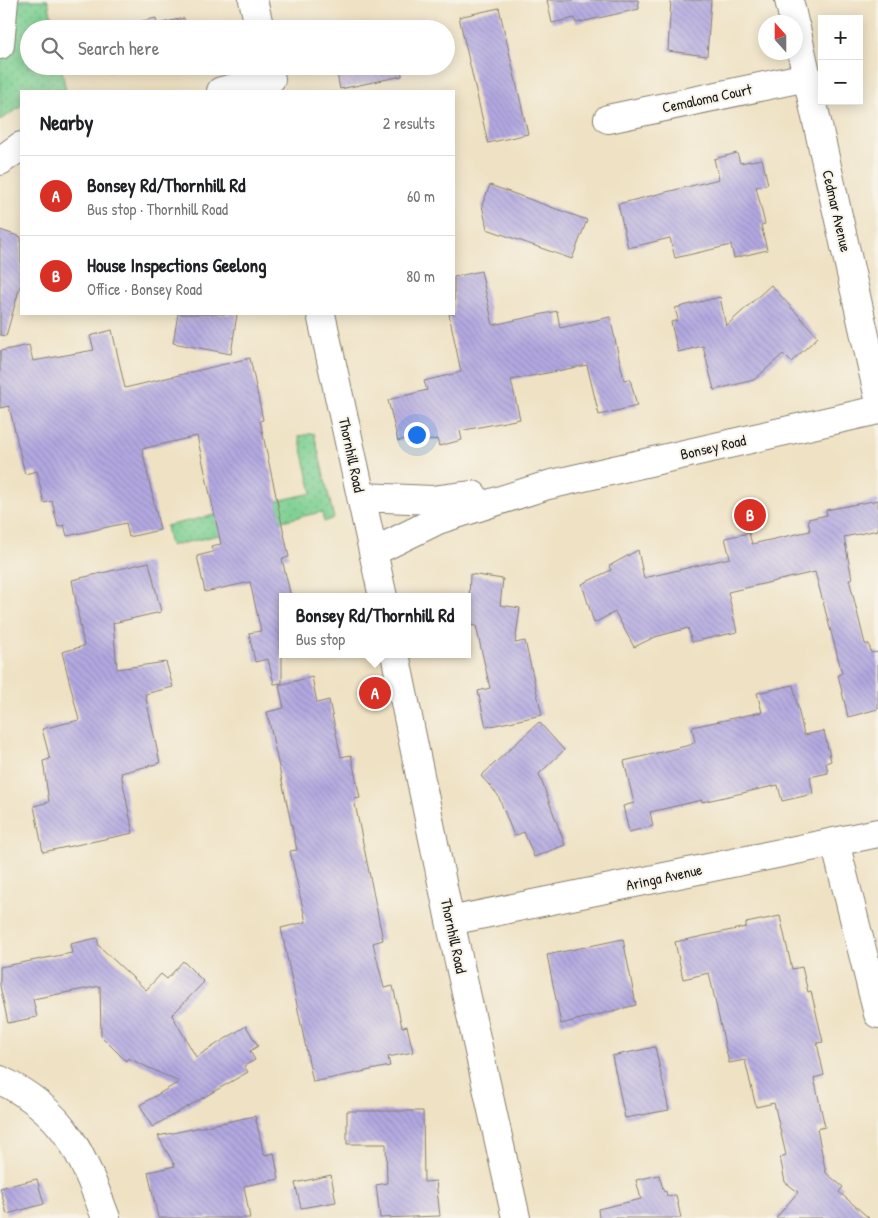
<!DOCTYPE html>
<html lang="en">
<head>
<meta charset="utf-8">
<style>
	:root { --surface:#fff; --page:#f6f6f6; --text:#202124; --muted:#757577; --line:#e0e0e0; --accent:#d93025 }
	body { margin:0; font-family:"Patrick Hand",sans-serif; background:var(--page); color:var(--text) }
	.controls { position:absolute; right:15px; top:15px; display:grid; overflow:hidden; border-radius:0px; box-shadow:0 2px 12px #0003 }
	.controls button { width:45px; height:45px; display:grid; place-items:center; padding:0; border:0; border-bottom:1px solid var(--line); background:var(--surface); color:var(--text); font:25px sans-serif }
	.compass { position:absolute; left:758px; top:15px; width:45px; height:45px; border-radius:50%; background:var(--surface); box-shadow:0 2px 12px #0003; rotate:339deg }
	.you { position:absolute; left:416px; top:434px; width:18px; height:18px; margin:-12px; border:4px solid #fff; border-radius:50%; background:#1a73e8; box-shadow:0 0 0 8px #1a73e833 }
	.badge { display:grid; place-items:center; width:32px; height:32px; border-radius:50%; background:var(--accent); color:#fff; font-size:16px; font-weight:700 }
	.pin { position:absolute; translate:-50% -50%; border:2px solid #fff; box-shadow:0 1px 5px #0006 }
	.popup { position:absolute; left:279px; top:593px; width:192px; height:65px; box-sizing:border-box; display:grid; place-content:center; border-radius:0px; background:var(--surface); filter:drop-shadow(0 1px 4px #0005); font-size:16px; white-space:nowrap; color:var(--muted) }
	.popup b { font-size:19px; color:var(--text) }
	.popup::after { content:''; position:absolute; left:50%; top:100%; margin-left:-10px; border:10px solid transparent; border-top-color:var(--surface) }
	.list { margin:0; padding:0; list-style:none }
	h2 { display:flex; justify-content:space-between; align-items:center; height:65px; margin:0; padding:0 20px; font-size:21px }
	h2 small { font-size:16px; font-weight:400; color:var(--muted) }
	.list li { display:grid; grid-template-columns:32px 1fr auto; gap:15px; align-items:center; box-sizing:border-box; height:80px; padding:0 20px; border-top:1px solid var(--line) }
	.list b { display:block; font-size:19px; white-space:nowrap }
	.list p { margin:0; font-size:16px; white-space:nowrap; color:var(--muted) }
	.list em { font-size:16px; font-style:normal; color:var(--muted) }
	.icon { flex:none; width:28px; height:28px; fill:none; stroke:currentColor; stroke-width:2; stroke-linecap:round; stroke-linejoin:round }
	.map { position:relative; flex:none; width:878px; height:1218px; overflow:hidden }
	.search { position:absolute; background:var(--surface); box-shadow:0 2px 12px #0003; left:20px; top:20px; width:435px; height:55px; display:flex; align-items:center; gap:12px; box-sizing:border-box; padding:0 18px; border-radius:28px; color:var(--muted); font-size:19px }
	.panel { position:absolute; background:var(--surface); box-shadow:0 2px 12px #0003; left:20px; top:90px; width:435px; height:225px; border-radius:0px }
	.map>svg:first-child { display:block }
</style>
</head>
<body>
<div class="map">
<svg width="878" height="1218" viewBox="0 0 878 1218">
	<defs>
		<pattern id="green-dots" width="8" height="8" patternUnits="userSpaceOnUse" patternTransform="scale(1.25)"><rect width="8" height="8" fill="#7ccf91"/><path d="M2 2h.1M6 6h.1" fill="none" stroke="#6bb17c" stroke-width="1.8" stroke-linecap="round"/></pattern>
		<pattern id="building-back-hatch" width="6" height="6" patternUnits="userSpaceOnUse" patternTransform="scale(1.25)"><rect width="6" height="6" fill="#b2a8e0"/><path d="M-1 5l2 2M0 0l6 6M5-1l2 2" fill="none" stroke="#9890c0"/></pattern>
	</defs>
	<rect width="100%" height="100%" fill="#f7f3e8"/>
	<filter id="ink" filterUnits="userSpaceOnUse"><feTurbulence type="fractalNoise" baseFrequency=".02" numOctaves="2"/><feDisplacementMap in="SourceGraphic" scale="10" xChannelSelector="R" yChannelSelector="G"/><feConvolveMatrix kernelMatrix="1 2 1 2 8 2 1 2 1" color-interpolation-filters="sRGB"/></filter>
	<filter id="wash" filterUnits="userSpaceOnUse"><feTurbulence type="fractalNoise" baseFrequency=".0096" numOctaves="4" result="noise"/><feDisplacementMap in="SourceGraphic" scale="20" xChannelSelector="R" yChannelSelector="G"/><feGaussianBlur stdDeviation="1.12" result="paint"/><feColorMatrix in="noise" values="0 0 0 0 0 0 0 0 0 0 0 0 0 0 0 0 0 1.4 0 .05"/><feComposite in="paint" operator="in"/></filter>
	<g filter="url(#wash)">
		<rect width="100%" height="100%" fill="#efe2c4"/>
		<path fill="url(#green-dots)" stroke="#4c7656" d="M0,0H48L54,29H29V66H61L66,91H21V107L0,120Z
			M314,433L334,518L324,522L322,512L170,546L166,526L312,493L299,436Z"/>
		<g id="blocks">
			<path fill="url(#building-back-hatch)" d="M547,0H638L639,9L576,23L575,18L552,23Z
				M671,0H711L707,56L668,51Z
				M499,8L528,134L488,143L459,17Z
				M156,18L157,24L184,18L186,29H108Z
				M108,66H133L109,72Z
				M348,66H401L402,76L340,89L336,69Z
				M737,153L740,163L762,159L768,184L756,187L765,224L761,225L767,250L734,258L731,245L675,258L670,238L628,248L618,204L719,179L714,159Z
				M490,185L587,220L572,259L487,229L482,205Z
				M0,230L21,237V283L6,336L0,335Z
				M481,271L493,325L557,311L560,328L610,317L624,380L630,379L637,406L599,415L587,365L511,380L520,419L460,431L462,440L439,446L437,439L423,442L421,435L398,441L388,400L427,390L424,381L461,372L449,314H454V277Z
				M771,285L818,337L791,362L783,354L754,380L714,390L703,346L678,352L671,322L678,320L675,308L720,297L726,326Z
				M178,314H237L231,354L173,343Z
				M112,330L125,388L250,358L263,420L260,421L289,557L282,559L291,597H282V683L274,684L268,659L255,662L249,633L261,631L250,582L205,592L197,556L213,552L211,546L221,544L197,436L142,449L160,530L129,537L126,523L67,536L64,525L58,527L52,501L44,503L37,471L25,474L9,406L0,408V351L29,345L33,361L94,350L90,336Z
				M878,500V530L844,537L852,579H849L865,644H869L871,653L878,652V709L848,717L838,675L842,673L815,572L728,592L737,632L692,642L688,628L655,637L634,647L615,612L594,623L582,584L611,570L609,566L638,550L644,578L730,558L725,538L749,533L752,544L810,531L808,519L827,515L826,510Z
				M149,562L161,612L113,623L117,669L166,662L173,687L145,694L160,763L121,773L133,833L43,852L34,806L49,802L43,761L50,759L42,729L79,720L62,652L84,646L72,580Z
				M470,574L503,579L500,605L520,608L515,643L525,641L542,715L486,727L478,691L490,688L476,626L468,625Z
				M312,677L317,703L329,700L341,757L351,755L360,798L354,799L383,940L373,943L384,988L393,986L402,1027L407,1026L413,1052L388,1057L390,1066L313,1082L281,928L306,922L290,851L297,850L267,712L284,708L279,685Z
				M793,685L804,735L824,731L831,761L826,763L828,773L810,777L813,794L782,801L778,785L702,802V800L650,812L653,826L629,832L623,806L634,803L624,761L690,745L695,742L692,727L762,712L757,693Z
				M539,722L564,750L539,774L565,845L534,857L524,832L514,836L498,795L481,776Z
				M780,916L792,969L802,967L808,992L811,991L823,1042L817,1043L824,1075L814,1078L825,1127L817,1129L826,1173L843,1187L839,1192L869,1218H776L798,1192L785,1182L780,1157L786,1155L774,1103L756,1107L745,1060L729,1063L709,973L683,979L675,942L746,927V923Z
				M97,938L99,946L146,990L161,974L167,979L183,961L204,982L172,1015L196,1057L246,1026L258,1046L250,1051L255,1060L244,1066L248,1072L152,1127L140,1105L179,1082L128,1058L126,1061L101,1036L100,986L33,999L37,1017L8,1023L0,986V967L72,953L70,944Z
				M623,939L636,1005L561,1024L547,955Z
				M655,1047L669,1110L625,1118L612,1056Z
				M347,1111H423L424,1182L436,1181L440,1216L380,1218L376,1185L387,1183L386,1144H347Z
				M255,1116L264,1155L274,1153L279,1179L244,1186L250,1218H158L148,1172L175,1166L158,1136Z
				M331,1175L336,1202L301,1208L295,1183Z
				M659,1175L664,1192L666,1191L667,1196L676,1195L681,1218H599L598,1209L641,1199L636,1180Z
				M37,1179L44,1204L7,1214L0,1188Z"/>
		</g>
	</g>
	<g filter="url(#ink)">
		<use href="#blocks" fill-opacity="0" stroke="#867f70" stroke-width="1"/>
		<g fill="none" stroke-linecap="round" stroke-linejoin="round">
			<defs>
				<path id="minor" d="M253,0L260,29
					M789,0L794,22
					M796,28L878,394
					M0,45L4,0
					M221,91L271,79
					M608,119L807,77
					M0,161L21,146
					M321,314L383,597
					M361,497L433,500L473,495
					M373,552L438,520L548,485L878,410
					M395,654L450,921L516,1218
					M835,842L878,1014
					M450,921L878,833
					M0,1080C66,1111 82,1154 106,1218"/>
			</defs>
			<use href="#minor" stroke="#867f70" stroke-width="30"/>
			<use href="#minor" stroke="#fff" stroke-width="28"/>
		</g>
	</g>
	<g text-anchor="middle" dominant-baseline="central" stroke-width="4" stroke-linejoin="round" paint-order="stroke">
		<g font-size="15" fill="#1c1c1c" stroke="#f7f3e8">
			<text transform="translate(707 98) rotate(-12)">Cemaloma Court</text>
			<text transform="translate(837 211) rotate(77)">Cedmar Avenue</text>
			<text transform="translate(713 447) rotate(-13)">Bonsey Road</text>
			<text transform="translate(352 455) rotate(78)">Thornhill Road</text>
			<text transform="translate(664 877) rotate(-12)">Aringa Avenue</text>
			<text transform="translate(454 936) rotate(78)">Thornhill Road</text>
		</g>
	</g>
</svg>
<div class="controls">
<button>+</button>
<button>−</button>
</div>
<svg class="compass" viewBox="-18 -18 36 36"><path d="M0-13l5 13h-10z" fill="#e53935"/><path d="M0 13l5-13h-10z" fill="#757577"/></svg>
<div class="you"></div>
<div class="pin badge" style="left:375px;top:693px">A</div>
<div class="popup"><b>Bonsey Rd/Thornhill Rd</b>Bus stop</div>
<div class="pin badge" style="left:750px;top:515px">B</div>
<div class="search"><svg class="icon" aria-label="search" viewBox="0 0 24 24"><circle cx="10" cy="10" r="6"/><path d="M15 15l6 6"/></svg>Search here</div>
<section class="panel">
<h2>Nearby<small>2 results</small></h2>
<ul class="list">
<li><span class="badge">A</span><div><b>Bonsey Rd/Thornhill Rd</b><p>Bus stop · Thornhill Road</p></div><em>60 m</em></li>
<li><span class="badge">B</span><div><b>House Inspections Geelong</b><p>Office · Bonsey Road</p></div><em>80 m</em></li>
</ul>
</section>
</div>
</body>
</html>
